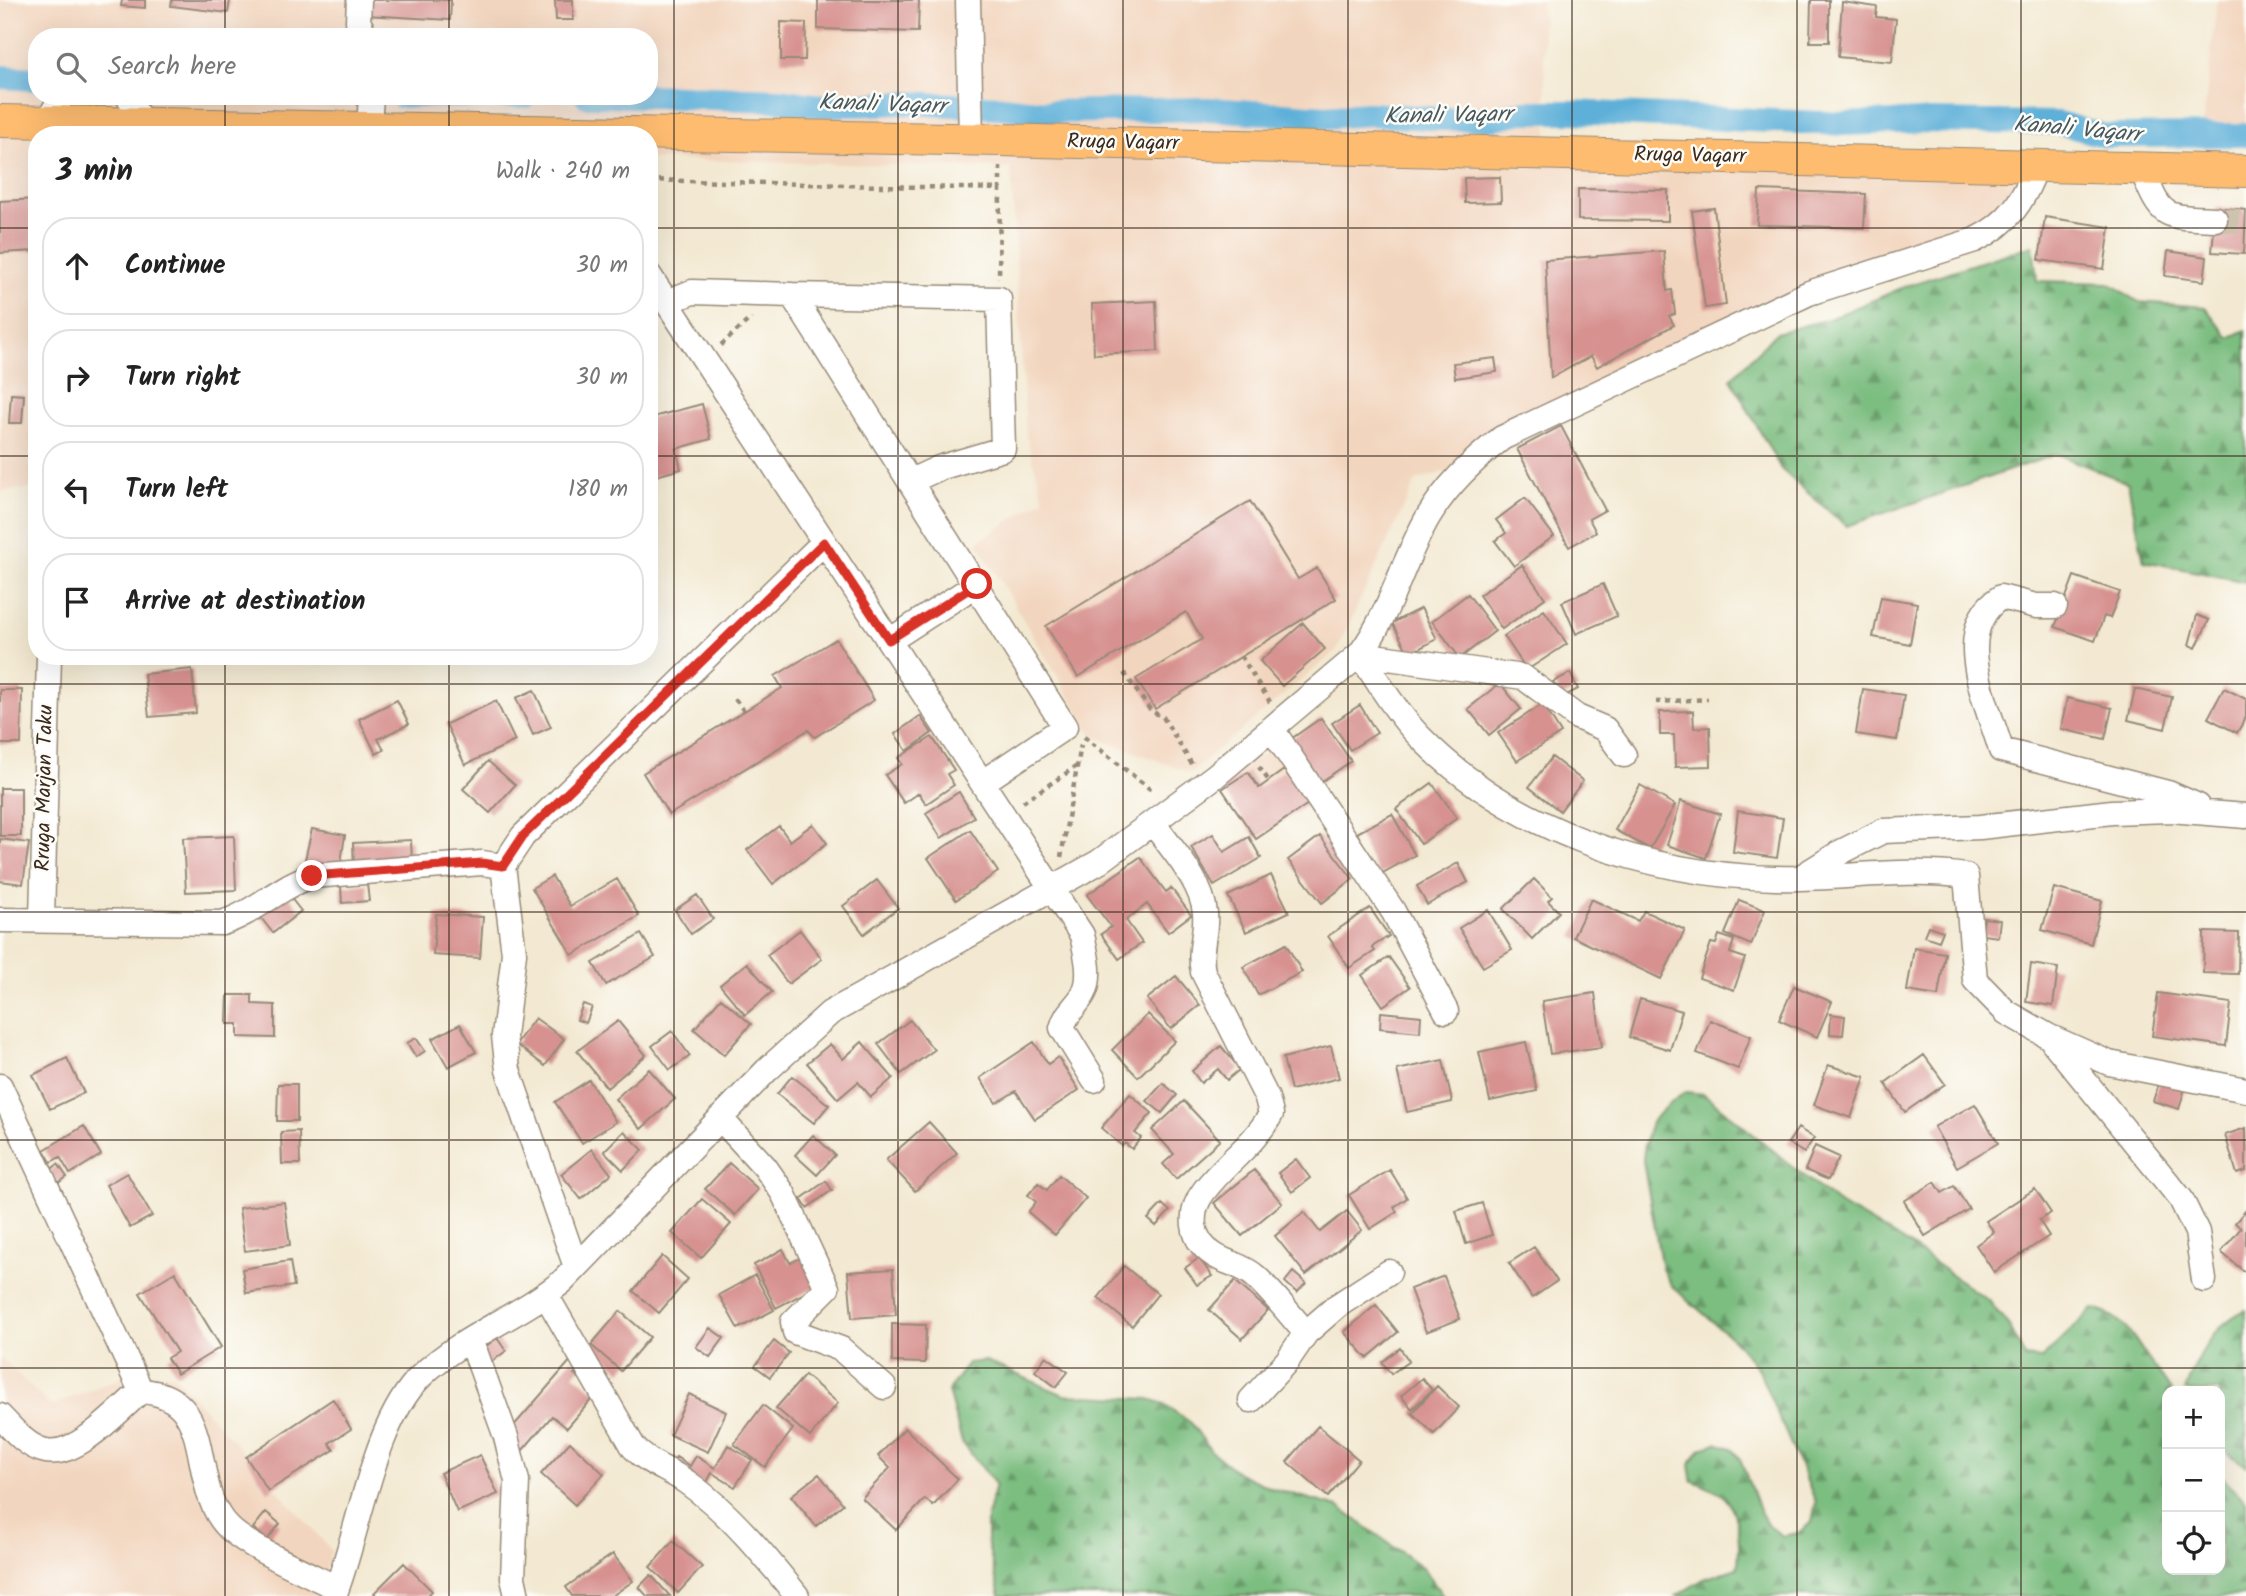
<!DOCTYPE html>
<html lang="en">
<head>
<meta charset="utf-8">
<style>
	:root { --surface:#fff; --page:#f6f6f6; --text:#222; --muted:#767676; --line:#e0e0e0 }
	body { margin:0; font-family:Kalam,sans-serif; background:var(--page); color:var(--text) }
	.controls { position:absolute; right:21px; bottom:21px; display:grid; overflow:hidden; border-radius:14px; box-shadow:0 7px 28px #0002 }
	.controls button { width:63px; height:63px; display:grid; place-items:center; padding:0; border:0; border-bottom:2px solid var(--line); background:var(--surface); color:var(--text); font:35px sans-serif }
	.stop { position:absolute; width:21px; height:21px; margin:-16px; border:5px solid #d93025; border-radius:50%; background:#fff }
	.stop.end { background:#d93025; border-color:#fff; box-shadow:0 2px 7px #0008 }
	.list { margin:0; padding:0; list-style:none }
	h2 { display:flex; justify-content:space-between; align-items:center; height:91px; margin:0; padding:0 28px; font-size:30px }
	h2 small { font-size:23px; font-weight:400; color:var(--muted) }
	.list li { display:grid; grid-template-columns:46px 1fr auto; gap:21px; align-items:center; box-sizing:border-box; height:98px; margin:0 14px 14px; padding:0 14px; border:2px solid var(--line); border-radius:28px }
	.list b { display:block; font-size:26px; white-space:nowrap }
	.list em { font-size:23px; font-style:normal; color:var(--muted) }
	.icon { flex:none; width:38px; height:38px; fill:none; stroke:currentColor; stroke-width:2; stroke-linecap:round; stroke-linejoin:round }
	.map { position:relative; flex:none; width:2246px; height:1596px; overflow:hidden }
	.search { position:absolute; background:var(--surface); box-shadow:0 7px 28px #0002; left:28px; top:28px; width:630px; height:77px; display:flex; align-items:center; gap:18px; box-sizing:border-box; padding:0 24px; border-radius:28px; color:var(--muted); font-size:26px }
	.panel { position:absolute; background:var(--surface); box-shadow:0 7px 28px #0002; left:28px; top:126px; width:630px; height:539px; border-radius:28px }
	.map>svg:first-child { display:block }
</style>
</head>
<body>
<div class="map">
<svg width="2246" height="1596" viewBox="0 0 2246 1596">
	<defs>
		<pattern id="forest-firs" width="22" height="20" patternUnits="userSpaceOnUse" patternTransform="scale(1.75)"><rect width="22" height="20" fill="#7bbd80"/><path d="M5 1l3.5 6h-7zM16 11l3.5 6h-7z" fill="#669a68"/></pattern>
	</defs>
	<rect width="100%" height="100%" fill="#fdfcf7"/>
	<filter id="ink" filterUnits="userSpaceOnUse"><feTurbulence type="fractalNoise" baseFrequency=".0143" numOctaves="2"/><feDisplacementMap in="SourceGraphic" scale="14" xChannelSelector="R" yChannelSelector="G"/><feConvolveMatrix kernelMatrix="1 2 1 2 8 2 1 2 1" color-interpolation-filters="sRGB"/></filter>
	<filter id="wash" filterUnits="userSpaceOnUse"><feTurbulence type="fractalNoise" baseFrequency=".00686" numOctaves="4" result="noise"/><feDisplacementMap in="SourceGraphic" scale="28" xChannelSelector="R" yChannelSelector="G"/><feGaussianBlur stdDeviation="1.57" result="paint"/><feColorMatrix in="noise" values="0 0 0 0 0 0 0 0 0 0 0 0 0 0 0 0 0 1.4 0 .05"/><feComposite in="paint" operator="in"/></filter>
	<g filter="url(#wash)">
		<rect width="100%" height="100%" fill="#f3e9d2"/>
		<path fill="#f2d5be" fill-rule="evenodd" d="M0,0H1541L1548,140L2037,164L2009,218L1809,293L1469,464L1416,481L1337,650L1190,773L1093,736L977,542L1044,499L1026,436L1011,168L649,159V135H37V488L0,491ZM37,37H649V96H37Z
			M2217,0H2246V123L2203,125Z
			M1271,749L1308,804L1256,839L1219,784Z
			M0,1357L51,1406L128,1375L173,1374L332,1551L317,1596H0Z"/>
		<path fill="url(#forest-firs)" stroke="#5b744f" stroke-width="2" d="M2033,245L2037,281L2109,283L2139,302L2205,307L2229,338L2246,330V582L2144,561L2128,483L2057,454L1846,526L1781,469L1731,379L1776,333L1829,319L1909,285Z
			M1686,1092L1704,1094L1837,1203L1902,1240L1989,1301L2010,1327L2025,1357L2041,1359L2093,1309C2118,1315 2129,1329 2142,1350C2151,1365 2163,1376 2171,1391H2167V1570H2220V1474L2246,1502V1596H1676L1704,1579L1737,1568C1741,1548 1740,1509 1722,1495C1714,1489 1702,1485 1692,1480L1690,1464L1701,1449L1716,1443L1732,1448L1741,1461L1759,1510L1768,1525L1782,1536L1798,1533L1812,1522L1816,1502L1758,1369L1735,1341L1672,1286L1662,1269L1643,1161C1646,1122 1654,1114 1686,1092Z
			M2246,1310V1466L2220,1447V1391H2185C2196,1359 2213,1324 2246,1310Z
			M986,1361L1064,1395L1149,1399L1164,1404L1191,1423L1211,1451L1238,1473L1271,1488L1338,1507L1423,1568L1443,1596H1000L987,1541V1518L995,1484L962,1442L948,1391L968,1363Z"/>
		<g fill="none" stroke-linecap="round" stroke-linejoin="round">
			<path stroke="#5eb0d9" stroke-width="24" d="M0,77L37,79
				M401,96H525
				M587,96H640
				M649,96L778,100L820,106L902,103L1001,107L1044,112L1209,109L1325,117L1368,114L1441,119L1494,118L1522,112H1572L1841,124L1924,121L2058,123L2106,136L2246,135"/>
		</g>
		<g id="blocks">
			<path fill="#d79290" d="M122,0H145V8L121,6Z
				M172,0H230L228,13L171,6Z
				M367,0H451L450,20L366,15Z
				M555,0H573V20H556Z
				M818,0H919L918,32L818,29Z
				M1811,0H1829V42H1810Z
				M1842,2L1877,7L1876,17L1896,19L1892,62L1838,57Z
				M781,22L806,23L805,60H781Z
				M1500,177L1501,202L1465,203L1464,178Z
				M1578,189L1668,190V221L1578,220Z
				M1759,190L1866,194L1864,228L1757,225Z
				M37,199V251L0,253V201Z
				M2216,207L2246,210L2244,254L2212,252Z
				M1714,208L1726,305L1705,308L1692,211Z
				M2045,217L2110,227L2104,269L2039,260Z
				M1664,251L1667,291L1672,290L1675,314L1669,316L1674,325L1597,367L1591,356L1551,378L1545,260Z
				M2168,251L2207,257L2204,281L2165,276Z
				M1156,301L1158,351L1094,354L1092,304Z
				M1495,358L1497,372L1455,378L1453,363Z
				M11,394L24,395L22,423H9Z
				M702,404L711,439L676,449L681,469L649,478V418Z
				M1561,426L1605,510L1589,519L1596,532L1569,547L1517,449Z
				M1525,498L1554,536L1514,566L1495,541L1506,533L1496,520Z
				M1250,501L1298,579L1317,568L1336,599L1155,709L1136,679L1202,639L1186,612L1078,677L1046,626Z
				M1522,565L1545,598L1502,629L1479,595Z
				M2074,576L2120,592L2110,618L2104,616L2095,641L2055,627Z
				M1603,584L1617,616L1576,634L1562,602Z
				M1468,594L1495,631L1460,658L1432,621Z
				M1881,597L1917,603L1910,644L1873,637Z
				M1421,608L1437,639L1409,654L1392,623Z
				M1544,610L1567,644L1527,670L1504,636Z
				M2197,615L2209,620L2196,648L2189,645Z
				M1303,623L1325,649L1282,686L1260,661Z
				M836,639L874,700L815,737L808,730L669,815L643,773L782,688L775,676Z
				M192,669L196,713L149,717L144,674Z
				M1570,673L1578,689L1561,698L1553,682Z
				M1500,683L1521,709L1489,735L1468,709Z
				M2224,688L2246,699V717L2237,733L2208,718Z
				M1863,689L1904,695L1897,740L1856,734Z
				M2135,689L2172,697L2165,729L2128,720Z
				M0,690H22L21,744H0Z
				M534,690L551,727L533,735L516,698Z
				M2067,698L2112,708L2105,739L2061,729Z
				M397,700L409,724L378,739L384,750L376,754L359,719Z
				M496,701L515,741L465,765L446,724Z
				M1543,704L1561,733L1517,761L1498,733Z
				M1360,705L1377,733L1350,750L1332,723Z
				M1693,711L1694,728L1710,727L1711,766L1675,767L1674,735H1660V712Z
				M920,716L932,733L907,751L895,734Z
				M1321,718L1351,761L1318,784L1288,741Z
				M932,737L954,770L947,774L954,785L926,804L919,793L904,803L885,775L902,764L898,758Z
				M1552,757L1583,781L1560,811L1529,787Z
				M488,761L515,785L490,813L463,789Z
				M1284,770L1308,804L1256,839L1222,789L1248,772L1259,788Z
				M1432,783L1457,818L1421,844L1396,809Z
				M1640,785L1675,805L1650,849L1615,830Z
				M0,788H21V836H0Z
				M959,792L974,817L941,838L926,813Z
				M1681,801L1720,814L1706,858L1667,845Z
				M1738,811L1783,818L1777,858L1733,852Z
				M1392,814L1415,855L1379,875L1357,833Z
				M813,824L827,843L773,884L747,850L779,826L790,841Z
				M312,829L345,835L340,869L304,864Z
				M970,830L998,872L956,900L928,858Z
				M1213,834L1224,852L1249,837L1261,858L1214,886L1191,847Z
				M234,836L236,890L186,892L183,838Z
				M1320,836L1353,879L1322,903L1288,860Z
				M0,839L29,843L23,884L0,881Z
				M411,840L412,862L354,865L353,843Z
				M1140,857L1166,892L1171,888L1191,915L1168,932L1147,904L1126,920L1142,943L1119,959L1101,934L1111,927L1087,895Z
				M1458,863L1468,882L1427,905L1417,886Z
				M1271,875L1289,912L1246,932L1228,896Z
				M552,876L570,906L617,879L639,916L572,955L532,888Z
				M1534,879L1552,897L1548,901L1559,912L1532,939L1503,909Z
				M877,880L898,908L864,934L843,906Z
				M367,884L369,901L342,903L341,886Z
				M2054,888L2102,901L2091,944L2042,930Z
				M286,892L301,911L273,933L258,914Z
				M697,895L713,919L691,934L675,910Z
				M1591,899L1638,921L1644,911L1685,930L1661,979L1573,937Z
				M1739,900L1765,910L1751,945L1725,934Z
				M1370,908L1389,936L1372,947L1375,951L1349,968L1328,936Z
				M1488,910L1512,950L1483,967L1459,928Z
				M436,914L483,917L480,958L433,955Z
				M1984,918L2000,920L1998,937L1982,935Z
				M1928,926L1943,931L1939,941L1924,936Z
				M800,930L822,959L788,984L767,955Z
				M2204,932L2239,933L2238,974L2203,973Z
				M641,934L655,957L606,985L593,963Z
				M1719,935L1734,940L1730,953L1745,958L1734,990L1699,978L1711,943L1716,944Z
				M1286,944L1302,972L1258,995L1243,967Z
				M1914,948L1945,953L1938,996L1907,991Z
				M1389,957L1410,987L1383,1006L1362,975Z
				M747,963L772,992L745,1015L720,985Z
				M2031,964L2058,968L2053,1006L2026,1002Z
				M1176,976L1200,1005L1171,1029L1147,999Z
				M1794,986L1832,1002L1817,1037L1779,1020Z
				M1595,993L1602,1047L1550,1054L1542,1001Z
				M2158,993L2231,1003L2226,1046L2152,1036Z
				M228,995H252V1004L275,1005V1038L238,1037V1024H227Z
				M721,998L751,1024L724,1055L694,1029Z
				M1640,999L1682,1011L1670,1050L1629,1037Z
				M583,1004L592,1007L586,1023L577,1020Z
				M1381,1012L1421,1016L1420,1032L1380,1028Z
				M1148,1014L1175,1041L1138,1077L1112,1050Z
				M1831,1014L1845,1016L1843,1035L1830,1034Z
				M535,1018L564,1039L545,1066L516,1044Z
				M910,1020L934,1050L901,1074L878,1044Z
				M1710,1020L1751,1036L1738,1069L1697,1053Z
				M618,1021L646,1055L607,1088L577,1051Z
				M460,1024L476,1052L448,1067L432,1039Z
				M672,1031L690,1056L670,1070L652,1046Z
				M416,1038L425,1051L416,1057L407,1043Z
				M862,1042L893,1078L871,1097L858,1082L838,1099L807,1063L830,1044L843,1059Z
				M1034,1042L1048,1064L1058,1057L1079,1090L1035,1119L1016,1091L996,1103L980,1078Z
				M1526,1042L1537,1091L1490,1101L1479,1052Z
				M1221,1046L1240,1069L1227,1080L1218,1069L1201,1083L1192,1071Z
				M1331,1046L1339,1078L1291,1090L1283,1058Z
				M1924,1055L1945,1084L1905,1112L1885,1083Z
				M67,1058L84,1093L50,1109L33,1075Z
				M1443,1060L1452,1102L1407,1112L1397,1070Z
				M1828,1065L1865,1077L1851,1118L1814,1105Z
				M649,1069L675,1099L641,1129L615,1099Z
				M792,1076L829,1105L814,1123L777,1094Z
				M589,1080L616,1122L582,1143L555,1102Z
				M2160,1080L2185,1088L2179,1109L2153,1101Z
				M1163,1083L1177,1095L1162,1113L1147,1101Z
				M278,1084H297V1121H277Z
				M1130,1094L1152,1113L1135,1133L1141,1138L1132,1149L1125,1143L1122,1146L1101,1128Z
				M1184,1101L1220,1140L1176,1179L1163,1164L1174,1154L1152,1130Z
				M1975,1104L1998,1143L1957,1167L1934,1127Z
				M929,1122L957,1153L915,1191L886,1160Z
				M84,1126L101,1155L70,1174L60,1157L51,1162L44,1150Z
				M1798,1128L1814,1138L1804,1153L1788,1143Z
				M2246,1128V1171L2237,1174L2225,1135Z
				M299,1131L300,1164H282L281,1132Z
				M624,1131L643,1150L623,1170L604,1151Z
				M813,1135L835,1155L817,1175L795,1155Z
				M1815,1146L1839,1157L1828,1180L1805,1170Z
				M592,1149L611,1174L581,1199L561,1174Z
				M1296,1159L1310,1178L1292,1192L1278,1173Z
				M729,1163L758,1189L735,1215L705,1189Z
				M58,1164L67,1177L58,1183L49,1171Z
				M1254,1170L1282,1203L1242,1236L1214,1203Z
				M1390,1170L1407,1198L1394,1207L1397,1212L1370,1229L1349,1195Z
				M127,1173L152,1216L130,1228L106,1185Z
				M1059,1175L1086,1198L1055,1235L1028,1212L1036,1202L1028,1195L1038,1183L1047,1190Z
				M826,1181L832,1190L807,1208L801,1199Z
				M1935,1182L1942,1193L1954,1186L1969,1209L1925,1236L1904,1201Z
				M2035,1189L2051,1213L2039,1220L2049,1236L1994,1272L1976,1245L1994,1232L1986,1221Z
				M702,1199L731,1224L701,1258L672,1233Z
				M284,1202L290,1245L245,1251L239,1208Z
				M1482,1203L1492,1235L1466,1244L1456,1211Z
				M1162,1204L1170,1211L1156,1226L1148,1219Z
				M2246,1210V1273L2221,1252L2241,1228L2235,1223Z
				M1347,1211L1362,1230L1306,1275L1275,1236L1304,1212L1320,1232Z
				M1534,1247L1557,1281L1532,1298L1509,1263Z
				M783,1249L790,1263L804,1256L820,1285L776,1308L754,1265Z
				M662,1256L688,1279L659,1313L633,1291Z
				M1199,1258L1212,1276L1197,1285L1185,1268Z
				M290,1261L294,1286L246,1293L242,1269Z
				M1124,1266L1158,1294L1132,1326L1098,1298Z
				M893,1269L896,1315L852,1318L848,1272Z
				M175,1272L221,1347L177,1374L167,1358L177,1352L140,1293Z
				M1293,1272L1306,1283L1297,1293L1285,1282Z
				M755,1275L774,1310L738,1329L719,1295Z
				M1444,1276L1460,1319L1426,1332L1410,1289Z
				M1235,1281L1268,1310L1242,1339L1209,1310Z
				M1376,1305L1398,1332L1367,1358L1344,1332Z
				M620,1311L650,1337L621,1371L591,1345Z
				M892,1324L926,1325L925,1363L892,1362Z
				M710,1328L724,1338L710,1357L696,1347Z
				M497,1338L506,1351L487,1365L478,1352Z
				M774,1341L789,1353L770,1377L755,1366Z
				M1400,1348L1409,1361L1391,1374L1382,1362Z
				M1046,1356L1068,1372L1056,1387L1035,1371Z
				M572,1359L581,1367L574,1374L597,1393L567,1428L552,1416L522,1451L505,1436Z
				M805,1375L838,1403L810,1437L776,1408Z
				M1422,1378L1432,1390L1412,1409L1401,1396Z
				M1437,1386L1459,1407L1434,1434L1412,1413Z
				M689,1394L726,1412L708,1452L670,1435Z
				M333,1399L351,1429L329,1443L334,1450L268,1491L246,1457Z
				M763,1405L793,1429L765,1467L734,1444Z
				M1318,1426L1359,1460L1328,1497L1287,1462Z
				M905,1428L958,1479L933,1506L925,1499L896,1530L862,1498L890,1468L878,1456Z
				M570,1442L604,1474L575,1505L541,1474Z
				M728,1445L752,1460L735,1487L712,1473L705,1486L671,1465L676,1457L690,1466L696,1456L715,1468Z
				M480,1455L498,1494L457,1512L440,1473Z
				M819,1474L843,1504L816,1526L791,1496Z
				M266,1512L280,1524L267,1540L253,1528Z
				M673,1541L702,1567L678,1593L650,1567Z
				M613,1554L633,1581L612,1596H572L566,1587Z
				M404,1563L432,1591L427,1596H377L374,1593Z
				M651,1575L670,1596H647L639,1587Z"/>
		</g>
	</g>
	<g filter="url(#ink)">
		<use href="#blocks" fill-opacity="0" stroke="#978a78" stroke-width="2"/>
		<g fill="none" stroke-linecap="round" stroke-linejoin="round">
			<path stroke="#cec3ae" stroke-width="24" stroke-dasharray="24 12" stroke-linecap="butt" d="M2215,219L2246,222"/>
			<defs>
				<path id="minor" d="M359,0L358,21L366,37
					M968,0L971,139
					M128,96L142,124
					M47,122L62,96
					M369,128L371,96
					M2141,168C2162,217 2160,217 2215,219
					M649,275L1082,935C1086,953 1093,978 1083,995C1075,1008 1066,1013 1062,1028L1094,1080
					M792,295L999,299L1003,449L939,468L911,481
					M667,302L692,292L792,295L1065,727L983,782
					M2055,606H2036L2001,597C1949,630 1989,707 2001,750L2168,793L2198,806
					M889,641L977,584
					M1360,654C1378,682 1396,712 1419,736C1509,829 1647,875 1775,878C1839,880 1903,867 1966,876L1975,980L2006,1012L2048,1036L2109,1063L2246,1090
					M1360,654L1523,677L1577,717L1605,729L1624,755
					M1272,729L1393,911L1446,1011
					M1154,824C1172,850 1202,881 1205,913C1207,934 1198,949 1203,972L1267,1098L1271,1114C1254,1145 1225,1163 1204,1191C1188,1212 1190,1240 1214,1255C1228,1264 1243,1265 1256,1277C1274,1294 1290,1315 1306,1333
					M1801,877L1841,852L1883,831L1980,827L2112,812L2170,810L2246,816
					M42,919L49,656
					M0,920L222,923C255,913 279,886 312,876L482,863L503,866
					M2053,1042L2181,1199L2197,1232L2204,1280
					M0,1086L141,1391
					M720,1118L765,1167L783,1193L827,1288L793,1322L795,1332L841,1349L884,1387
					M576,1267L508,1070L504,1036L514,953L503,866L523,836L824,542
					M546,1295L634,1448C650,1465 669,1469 688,1483C729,1512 766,1557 797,1596
					M471,1340L506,1437L517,1481L513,1578L517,1596
					M1251,1400L1287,1361L1306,1333L1337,1306L1389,1272
					M0,1416C12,1428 25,1445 42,1450C74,1461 119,1410 141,1391C221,1396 185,1486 229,1528C249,1548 309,1574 337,1588
					M334,1596C360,1531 372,1424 422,1375C463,1336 519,1317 563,1281L767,1070L830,1013L1099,862L1215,776L1360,654C1391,612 1402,562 1428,517C1447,485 1472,461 1502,438L1809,293L1975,240C2010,223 2025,199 2037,164"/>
				<path id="major" d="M0,121L1001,140L2246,171"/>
			</defs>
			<use href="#minor" stroke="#978a78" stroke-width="27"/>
			<use href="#major" stroke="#978a78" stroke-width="34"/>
			<path stroke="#978a78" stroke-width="4.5" stroke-dasharray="5 5" stroke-linecap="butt" d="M1000,166V189
				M649,180L1000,189L999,278
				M721,345L751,318
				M1241,656L1270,702
				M1124,673L1151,711L1163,717L1193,766
				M735,699L744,711
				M1656,702L1708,699
				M1084,737L1154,792
				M1259,767L1269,781
				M1023,802L1077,766
				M1061,857L1081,745"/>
			<use href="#minor" stroke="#fff" stroke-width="24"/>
			<use href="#major" stroke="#fdbc6f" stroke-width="32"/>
		</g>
	</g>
	<g fill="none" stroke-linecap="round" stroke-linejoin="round" filter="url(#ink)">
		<path stroke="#d93025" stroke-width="9" d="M312,876L482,863L503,866L523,836L824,542L889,640L977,584"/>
	</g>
	<path fill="none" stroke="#3b2a1e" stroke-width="2" stroke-opacity="0.55" d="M225,0V37M449,0V37M674,0V1596M898,0V1596M1123,0V1596M1348,0V1596M1572,0V1596M1797,0V1596M2021,0V1596M225,96V135M449,96V135M0,228H37M649,228H2246M0,456H37M649,456H2246M225,656V1596M449,656V1596M0,684H2246M0,912H2246M0,1140H2246M0,1368H2246"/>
	<g text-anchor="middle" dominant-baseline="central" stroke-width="5" stroke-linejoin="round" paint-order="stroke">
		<g font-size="21" fill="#3b2a1e" stroke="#fdfcf7">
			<text transform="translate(1123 143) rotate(1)">Rruga Vaqarr</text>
			<text transform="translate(1690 156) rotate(1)">Rruga Vaqarr</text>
			<text transform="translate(45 788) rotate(-89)">Rruga Marjan Taku</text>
		</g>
		<g font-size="23" font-style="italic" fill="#47595f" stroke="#fdfcf7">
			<text transform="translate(882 105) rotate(2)">Kanali Vaqarr</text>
			<text transform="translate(1448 116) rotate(-1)">Kanali Vaqarr</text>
			<text transform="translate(2077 130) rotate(5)">Kanali Vaqarr</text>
		</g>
	</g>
</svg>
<div class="controls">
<button>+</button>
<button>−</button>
<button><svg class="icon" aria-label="locate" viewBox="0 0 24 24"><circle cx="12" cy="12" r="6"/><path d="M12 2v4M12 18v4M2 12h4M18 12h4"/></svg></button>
</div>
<div class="stop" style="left:977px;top:584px"></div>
<div class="stop end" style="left:312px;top:876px"></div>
<div class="search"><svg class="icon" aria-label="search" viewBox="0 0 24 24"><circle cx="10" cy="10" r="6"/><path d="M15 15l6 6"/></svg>Search here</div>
<section class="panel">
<h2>3 min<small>Walk · 240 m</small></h2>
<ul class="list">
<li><svg class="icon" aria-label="ahead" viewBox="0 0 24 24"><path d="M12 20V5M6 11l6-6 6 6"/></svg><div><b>Continue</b></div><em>30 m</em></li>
<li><svg class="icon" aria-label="right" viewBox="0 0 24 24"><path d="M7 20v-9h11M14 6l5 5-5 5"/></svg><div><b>Turn right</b></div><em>30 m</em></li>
<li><svg class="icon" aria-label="left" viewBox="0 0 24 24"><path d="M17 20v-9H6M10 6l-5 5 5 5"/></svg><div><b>Turn left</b></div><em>180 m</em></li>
<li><svg class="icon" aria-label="arrive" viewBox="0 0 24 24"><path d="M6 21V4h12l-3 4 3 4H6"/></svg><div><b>Arrive at destination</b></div></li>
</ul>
</section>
</div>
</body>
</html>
